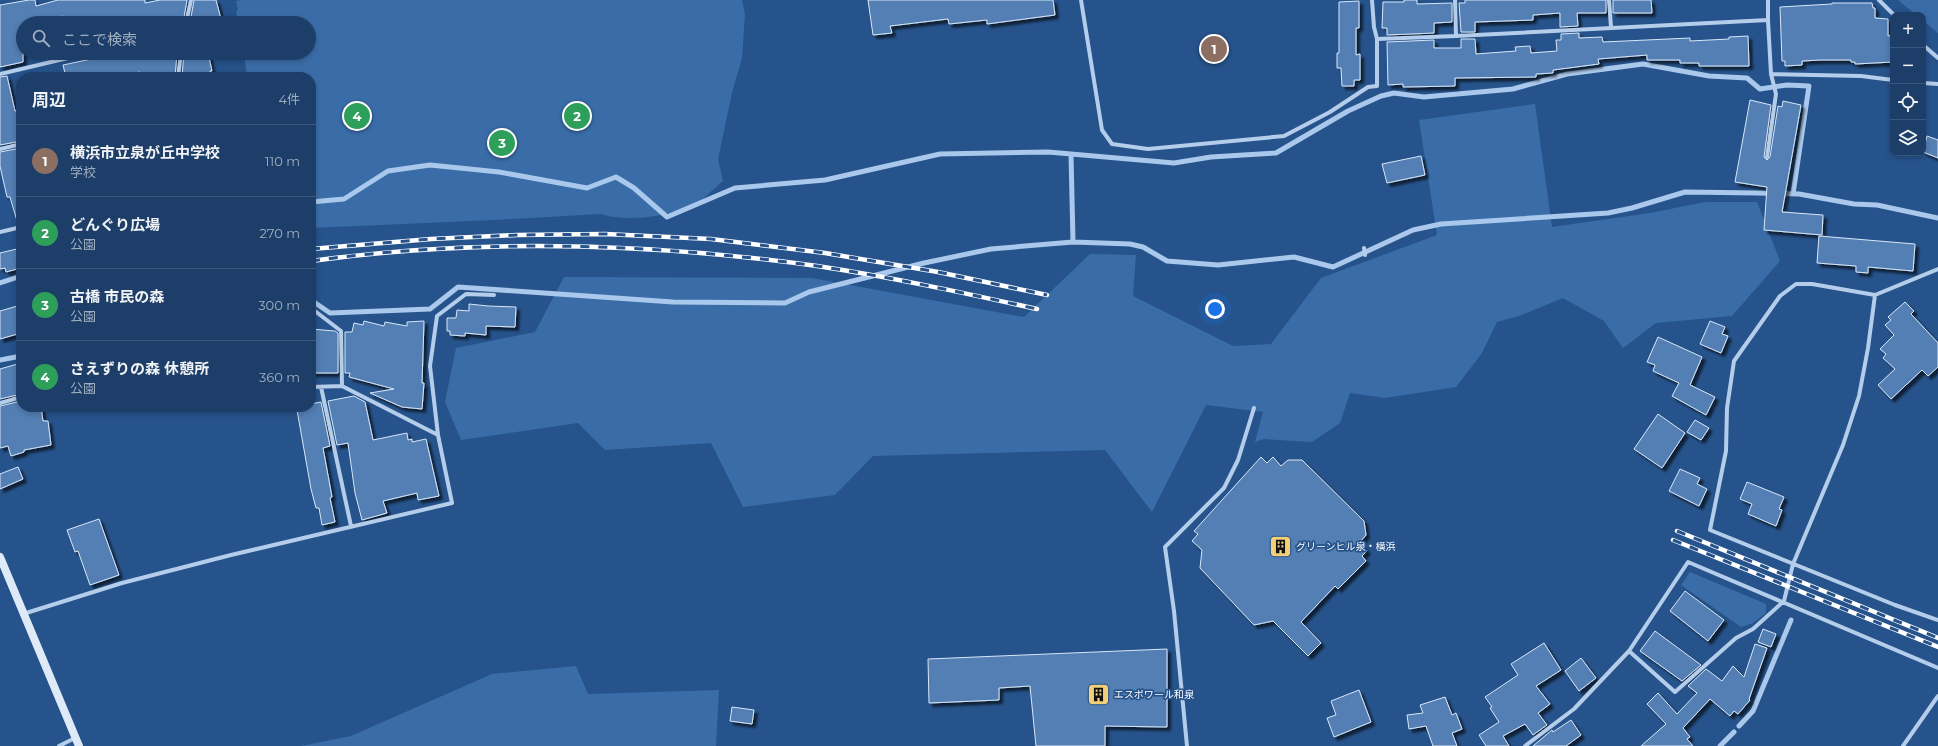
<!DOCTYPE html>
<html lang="ja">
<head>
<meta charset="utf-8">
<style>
	:root { --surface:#1c3e68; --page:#294971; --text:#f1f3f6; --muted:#a0aec0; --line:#3a577c; --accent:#8bbbb9 }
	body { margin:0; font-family:Montserrat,"Noto Sans JP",sans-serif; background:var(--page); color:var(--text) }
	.controls { position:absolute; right:12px; top:12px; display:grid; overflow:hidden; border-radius:8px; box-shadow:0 2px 6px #0003 }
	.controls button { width:36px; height:36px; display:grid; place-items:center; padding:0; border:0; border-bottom:1px solid var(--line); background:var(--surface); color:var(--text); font:20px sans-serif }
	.you { position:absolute; left:1215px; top:309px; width:14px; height:14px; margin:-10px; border:3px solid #fff; border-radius:50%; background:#1a73e8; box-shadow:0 0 0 6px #1a73e833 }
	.badge { display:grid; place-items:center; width:26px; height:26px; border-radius:50%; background:var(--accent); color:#fff; font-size:13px; font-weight:700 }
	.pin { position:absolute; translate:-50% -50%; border:2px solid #fff; box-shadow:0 1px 4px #0006 }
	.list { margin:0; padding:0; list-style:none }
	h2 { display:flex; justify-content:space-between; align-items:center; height:52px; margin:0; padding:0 16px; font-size:17px }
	h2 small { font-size:13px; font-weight:400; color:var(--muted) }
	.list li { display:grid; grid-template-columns:26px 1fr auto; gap:12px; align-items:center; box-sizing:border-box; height:72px; padding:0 16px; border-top:1px solid var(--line) }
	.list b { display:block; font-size:15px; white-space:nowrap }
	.list p { margin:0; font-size:13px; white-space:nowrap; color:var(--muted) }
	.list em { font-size:13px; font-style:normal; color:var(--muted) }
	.icon { flex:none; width:22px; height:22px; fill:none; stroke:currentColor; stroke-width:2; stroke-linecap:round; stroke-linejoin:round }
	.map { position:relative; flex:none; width:1938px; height:746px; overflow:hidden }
	.search { position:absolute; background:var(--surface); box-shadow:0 2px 6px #0003; left:16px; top:16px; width:300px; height:44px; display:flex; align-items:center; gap:10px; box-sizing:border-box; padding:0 14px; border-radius:22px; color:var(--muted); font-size:15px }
	.panel { position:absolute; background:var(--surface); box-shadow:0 2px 6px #0003; left:16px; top:72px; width:300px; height:340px; border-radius:16px }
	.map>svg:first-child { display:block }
</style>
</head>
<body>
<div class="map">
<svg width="1938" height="746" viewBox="0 0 1938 746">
	<defs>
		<filter id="shadow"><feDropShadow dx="3.5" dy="3.5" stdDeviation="1" flood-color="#0009"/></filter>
	</defs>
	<rect width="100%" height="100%" fill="#26538b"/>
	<path fill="#3a6da8" d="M241,0H742L745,14L742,58L732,93L718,159L723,181C712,190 702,202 689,207C665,217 625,222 600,214L494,220L311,228V77H247L244,53H309V23H239L236,12L238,10L236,1Z
		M1898,0H1938V33L1923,21V15H1916Z
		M1535,104L1552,227L1650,213L1705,202H1757L1780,261L1732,316L1656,323L1623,348L1604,321L1563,298L1519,316L1497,322L1482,353L1456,387L1385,398L1350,393L1340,423L1312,442L1264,439L1255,442L1263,412L1206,405L1152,512L1105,450L873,456L835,495L743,507L711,443L605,450L578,423L461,440L445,402L456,348L535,332L564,277L812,278L1024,317L1090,254L1136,255L1133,296L1233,346L1271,344L1321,278L1437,235L1419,120Z
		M1690,572L1766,604V613L1753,623L1741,627L1681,585Z
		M576,666L588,694L719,690L716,746H301L351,736L492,674Z"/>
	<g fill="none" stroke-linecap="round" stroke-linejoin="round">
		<path stroke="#a9c8eb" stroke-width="5" d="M1071,154L1174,163L1211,157L1276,153L1348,111L1381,96L1394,93L1424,97L1513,89L1567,74L1643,64L1709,76L1747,78L1760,89L1787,85L1809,86L1793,194
			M311,202L344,199L388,171L430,165L499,172L587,188L616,177L634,188L667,217L735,188L825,180L940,154L1048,152L1071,154L1073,242L1130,244L1143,247L1167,261L1218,265L1294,257L1333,267L1413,230L1441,224L1608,213L1632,208L1685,192L1757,193L1799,194L1854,204L1877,205L1938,218
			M0,283L21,276
			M311,300L330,313L430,309L458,287L673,302L785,303L809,292L924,263L991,249L1073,242
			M0,360L21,356
			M1739,726L1753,711L1791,620
			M1720,746L1734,732"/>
	</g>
	<path fill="#527fb4" stroke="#d8e7f8" filter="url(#shadow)" d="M29,0H35L36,6L58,0H145V3L160,0H187L183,23H65L63,16L47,20V18L23,23V62L0,67V5Z
		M194,0H216L222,23H190Z
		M868,0H1053L1055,15L987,24V20L949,24L948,19L890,26L892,33L873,35Z
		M1404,0H1417V4L1452,3V22L1434,23V33L1387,35V28H1382L1383,2H1404Z
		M1465,0H1606V13H1577L1578,26L1560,27V13L1533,15V20L1475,22V32H1461L1459,3H1465Z
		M1613,0H1651L1652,13H1613Z
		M1359,1V28H1356V55L1360,54V80H1354V86H1342L1341,68H1337V53H1339V2Z
		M1832,3H1872L1873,8H1875V18L1888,19V36L1893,35V62L1855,64V62H1851V60H1820L1802,61V65L1785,66V61H1782L1780,7L1832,4Z
		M1579,33V38L1602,37L1603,42L1690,38V41L1729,39V37L1748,36L1749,66H1699V63H1680V60H1647V55L1598,59L1599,64L1553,70V73L1536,74V77L1455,78V86L1403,87V84L1388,85L1387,42L1434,40V48H1461V39H1475L1476,54L1516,51L1515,47L1530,46L1531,53L1557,51L1556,40H1561V34Z
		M120,53H177L175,77H141L140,72L114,77H66L63,65Z
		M184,53H208L212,71H210L211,77H182Z
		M7,76L15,111L21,110V141L0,145V77Z
		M1750,100L1771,105L1764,157L1767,160L1770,157L1778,106L1782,107L1783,101L1801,105L1782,212L1823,215L1822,235L1764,230L1767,187L1735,182Z
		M1927,136L1938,140V158L1923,152Z
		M21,148V221H17L10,197H7L0,166V152Z
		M1421,156L1425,175L1387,183L1382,164Z
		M1819,236L1915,244L1913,271L1868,267V273L1856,272V266L1817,263Z
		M21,248V268L6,272L5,268L0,269V253Z
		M1905,302L1914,311L1911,314L1938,343V367L1928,376L1922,370L1891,399L1878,385L1895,369L1883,358L1886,354L1880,349L1894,335L1885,325L1891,320L1888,317Z
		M469,304L488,306L516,307L515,327L486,326V335L465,333V336L450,335V331H447V318H456L457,310L469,311Z
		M21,305V333L0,339V311Z
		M364,321L384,326L385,322L407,326V322L424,321L422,383H424L422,409L402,407L370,393L394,389L349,377L350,373H345V332H352L354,323L363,325Z
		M1710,321L1725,327L1722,334L1728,336L1721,353L1700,344Z
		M311,329L335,331L338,333V373H311Z
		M1658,337L1702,357L1690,385L1715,397L1706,415L1672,396L1679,383L1653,371L1655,365L1647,362Z
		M21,363V394L0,399V369Z
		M354,396L365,402L373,440L407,433L408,440L412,439V442L426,439L439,496L418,500L417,493L383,501L387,513L362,520L355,493L348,443L337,445L328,401Z
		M21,401V407H41L43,421H48L51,445L24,450V452L11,456L8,446L0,448V406Z
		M321,402L330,446L323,448L332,497L330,498L335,522L322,525L319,508H316L311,489L297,410L311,407V404Z
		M1658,414L1685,433L1662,468L1634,449Z
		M1695,420L1709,428L1701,440L1687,432Z
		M1261,457L1267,463L1273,457L1281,466L1288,460H1302L1364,521L1366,535L1360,542L1367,551L1362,556L1366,561L1338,589L1335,586L1301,622L1321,643L1308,656L1273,621L1254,625L1200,568L1202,550L1192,541L1198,534L1194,531Z
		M18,467L23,479L0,489V474Z
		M1680,469L1700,478L1697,484L1707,489L1699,506L1669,491Z
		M1747,482L1784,497L1779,509L1782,510L1776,526L1748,514L1752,504L1740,499Z
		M99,519L119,575L90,585L78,551L75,552L67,530Z
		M1685,591L1724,620L1708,641L1670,611Z
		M1763,629L1776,634L1771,647L1758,642Z
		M1655,631L1701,665L1682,681L1640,651Z
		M1544,643L1561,670L1536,686L1550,704L1538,713L1547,725L1533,735L1525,724L1503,736L1509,746H1486L1479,735L1499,722L1490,708L1492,707L1485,697L1518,675L1511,664Z
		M1755,644L1767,648L1749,699L1750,700L1738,714L1734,711L1730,716L1710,699L1683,728L1690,737L1687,739L1693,746H1641L1666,724L1647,704L1658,693L1677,714L1697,693L1688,686L1706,669L1722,681L1733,666L1744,677Z
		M1167,649V727L1105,726V746H1036L1030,686L999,688V700L929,703L928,659Z
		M1581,658L1596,678L1579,691L1565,671Z
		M1359,690L1371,722L1334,737L1327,718L1336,715L1331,701Z
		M1445,697L1452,715L1456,713L1462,729L1452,733L1457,746H1433L1426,726L1409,729L1407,715L1423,713L1420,705Z
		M732,707L754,710L752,724L730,721Z
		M1571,720L1581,735L1566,746H1533L1552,730L1553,732Z"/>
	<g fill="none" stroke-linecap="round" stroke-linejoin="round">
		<path stroke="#b4cdea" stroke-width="4" d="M1081,0L1102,130L1112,144L1148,149L1284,136L1330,112L1368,87L1377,86V39L1374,27L1372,0
			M1455,0L1456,36L1768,20V0
			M1609,0L1611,27
			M1879,0L1894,15
			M186,23L191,0
			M1377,39L1456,36
			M1923,45L1938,58
			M0,74L89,53
			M1771,74L1861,76L1893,80
			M178,77L181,53
			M1923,83L1938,84
			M0,149L21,144
			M1767,157L1776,94L1771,74L1768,20
			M0,232L21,227
			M1364,248L1365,255
			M1938,269L1875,295L1812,284H1796L1780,296L1734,361L1727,408L1726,451L1710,530L1895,605L1938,620
			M311,308L341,331L342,386
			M321,387L351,526
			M0,403L21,397
			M438,435L430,366L437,316L466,294L494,295
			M23,614L122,583L231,555L452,503L438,435L342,386L311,387
			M1629,651L1675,692L1736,638L1753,629L1784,601L1793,564L1843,445L1859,396L1868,348L1875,295
			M59,746L75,738
			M1187,746L1174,611L1165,547L1224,488L1238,460L1254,408
			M1525,746L1574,709L1629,651L1688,562L1938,668
			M1903,746L1938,696"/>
		<path stroke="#dfeaf8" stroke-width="8" d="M0,557L79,746"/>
		<defs>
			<path id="rail" d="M311,249L431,239L517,235L605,234L711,239L825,253L938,272L1047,295
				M311,261C478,238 651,243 817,266C891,277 964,293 1037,309
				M1677,531L1938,638
				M1673,540L1938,647"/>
		</defs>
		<use href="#rail" stroke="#fff" stroke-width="4.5"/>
		<use href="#rail" stroke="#26538b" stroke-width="3" stroke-dasharray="9" stroke-linecap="butt"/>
	</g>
	<defs>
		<symbol id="building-square" viewBox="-11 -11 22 22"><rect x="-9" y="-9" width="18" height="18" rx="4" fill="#f3cf79" stroke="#26538b"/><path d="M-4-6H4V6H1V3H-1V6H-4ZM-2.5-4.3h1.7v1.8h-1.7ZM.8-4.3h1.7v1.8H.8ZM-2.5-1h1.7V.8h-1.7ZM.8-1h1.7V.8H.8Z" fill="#111"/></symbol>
	</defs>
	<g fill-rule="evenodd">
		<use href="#building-square" x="1268" y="534" width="25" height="25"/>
		<use href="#building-square" x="1086" y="682" width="25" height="25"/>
	</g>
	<g text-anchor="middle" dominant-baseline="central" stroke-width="3.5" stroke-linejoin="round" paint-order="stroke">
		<g font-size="10" fill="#fff" stroke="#26538b" text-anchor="start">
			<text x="1296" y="546">グリーンヒル泉・横浜</text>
			<text x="1114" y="694">エスポワール和泉</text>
		</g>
	</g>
</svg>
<div class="controls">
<button>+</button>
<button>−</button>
<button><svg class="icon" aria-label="locate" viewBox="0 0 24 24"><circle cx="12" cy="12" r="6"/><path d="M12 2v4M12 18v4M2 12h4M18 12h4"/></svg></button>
<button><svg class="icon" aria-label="layers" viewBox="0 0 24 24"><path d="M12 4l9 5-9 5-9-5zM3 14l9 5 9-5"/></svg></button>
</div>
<div class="you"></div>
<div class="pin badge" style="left:1214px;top:49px;background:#8d6e63">1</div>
<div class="pin badge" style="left:577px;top:116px;background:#2e9e5b">2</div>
<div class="pin badge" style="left:502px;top:143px;background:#2e9e5b">3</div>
<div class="pin badge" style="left:357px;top:116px;background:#2e9e5b">4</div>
<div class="search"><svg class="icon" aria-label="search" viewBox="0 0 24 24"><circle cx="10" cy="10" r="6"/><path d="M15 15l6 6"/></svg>ここで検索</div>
<section class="panel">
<h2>周辺<small>4件</small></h2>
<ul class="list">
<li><span class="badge" style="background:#8d6e63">1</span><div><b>横浜市立泉が丘中学校</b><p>学校</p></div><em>110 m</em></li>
<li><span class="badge" style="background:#2e9e5b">2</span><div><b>どんぐり広場</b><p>公園</p></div><em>270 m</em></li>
<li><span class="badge" style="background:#2e9e5b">3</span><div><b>古橋 市民の森</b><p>公園</p></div><em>300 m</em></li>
<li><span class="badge" style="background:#2e9e5b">4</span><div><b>さえずりの森 休憩所</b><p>公園</p></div><em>360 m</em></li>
</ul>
</section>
</div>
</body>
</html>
